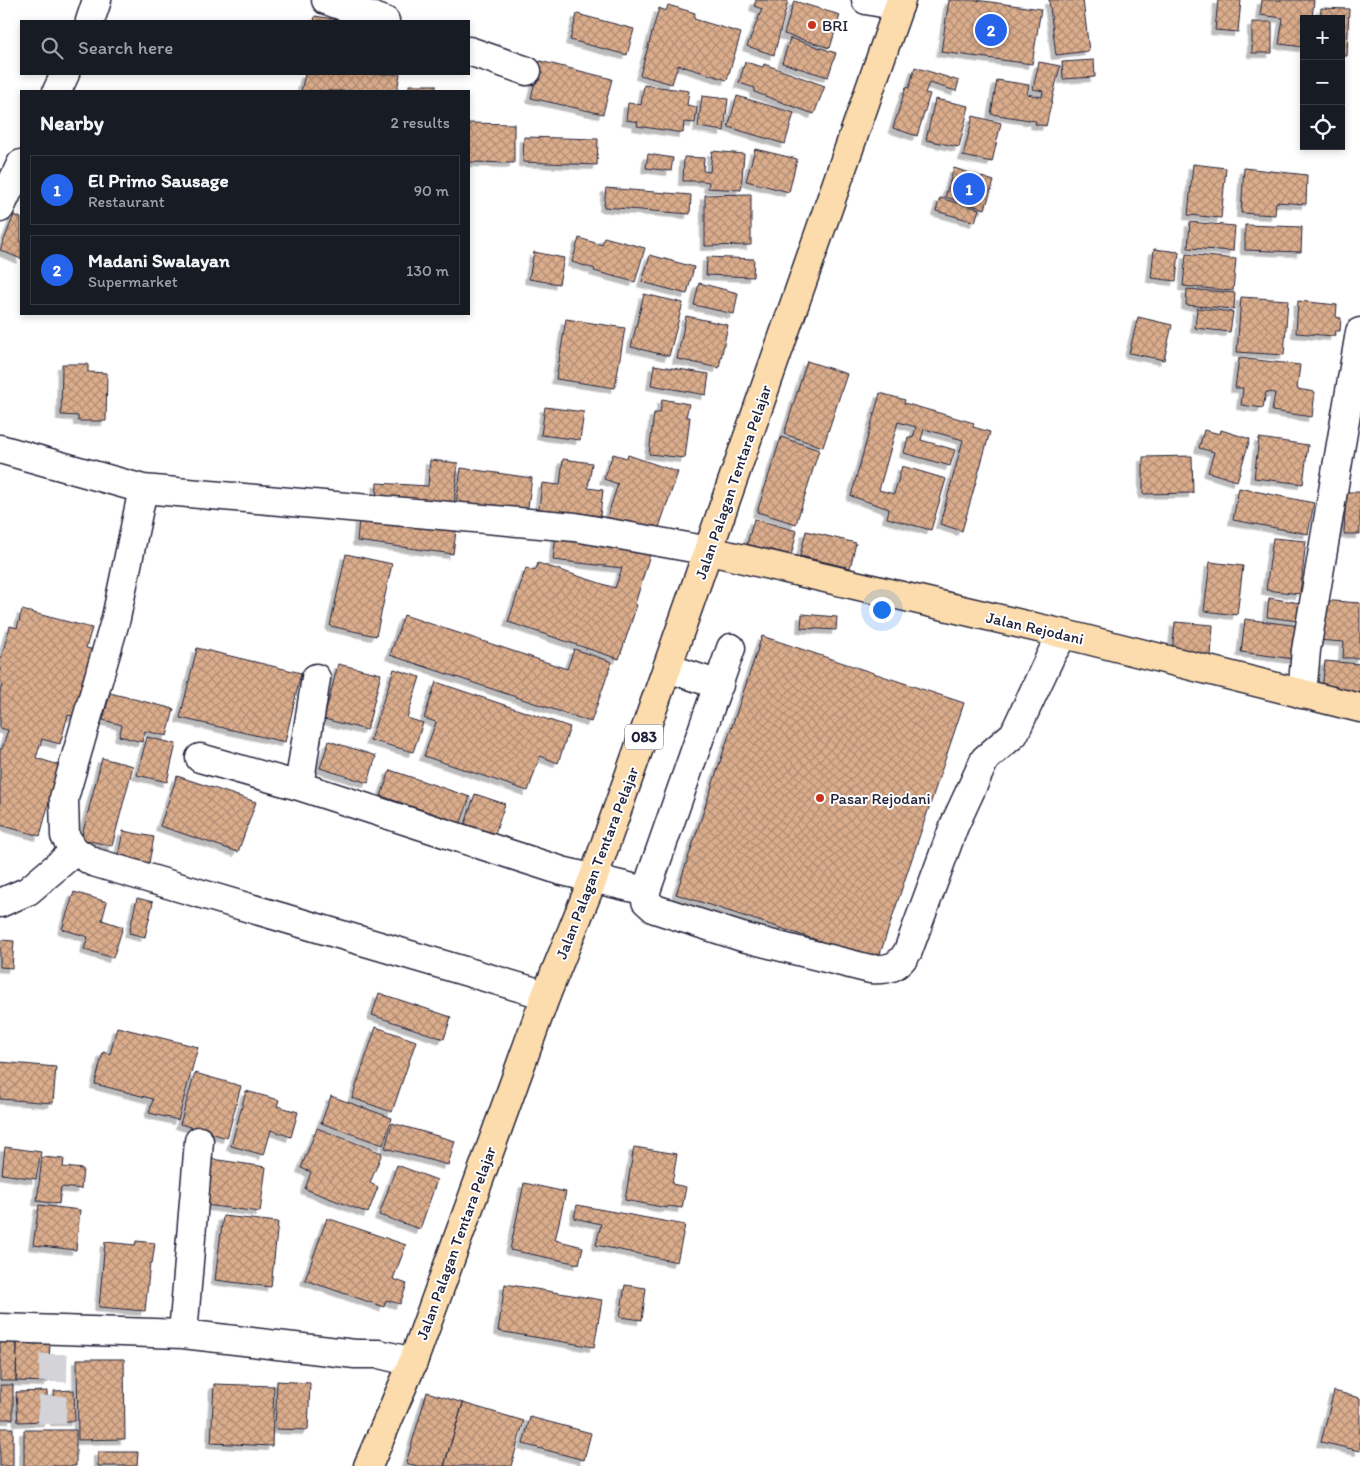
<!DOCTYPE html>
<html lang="en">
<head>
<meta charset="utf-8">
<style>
	:root { --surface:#171b24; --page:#20242c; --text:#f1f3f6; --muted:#9ea1a6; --line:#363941; --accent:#2563eb }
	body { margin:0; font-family:Itim,sans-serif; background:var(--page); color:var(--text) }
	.controls { position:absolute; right:15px; top:15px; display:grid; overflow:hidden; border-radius:0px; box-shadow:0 2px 8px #0003 }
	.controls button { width:45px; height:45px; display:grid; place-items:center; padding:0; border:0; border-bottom:1px solid var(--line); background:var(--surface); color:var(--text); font:25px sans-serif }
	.you { position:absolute; left:881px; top:609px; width:18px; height:18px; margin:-12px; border:4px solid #fff; border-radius:50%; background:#1a73e8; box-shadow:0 0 0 8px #1a73e833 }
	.badge { display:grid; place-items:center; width:32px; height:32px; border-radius:50%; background:var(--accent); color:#fff; font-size:16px; font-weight:700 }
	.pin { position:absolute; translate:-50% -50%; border:2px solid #fff; box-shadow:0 1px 5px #0006 }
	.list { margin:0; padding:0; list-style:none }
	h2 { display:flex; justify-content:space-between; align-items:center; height:65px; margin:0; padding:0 20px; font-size:21px }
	h2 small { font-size:16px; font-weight:400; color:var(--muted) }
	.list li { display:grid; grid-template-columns:32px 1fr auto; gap:15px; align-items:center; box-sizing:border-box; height:70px; margin:0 10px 10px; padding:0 10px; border:1px solid var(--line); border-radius:0px }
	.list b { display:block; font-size:19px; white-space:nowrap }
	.list p { margin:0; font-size:16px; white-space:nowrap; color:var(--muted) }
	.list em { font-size:16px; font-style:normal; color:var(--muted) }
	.icon { flex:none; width:28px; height:28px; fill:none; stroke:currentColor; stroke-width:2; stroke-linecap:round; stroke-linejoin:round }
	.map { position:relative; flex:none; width:1360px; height:1466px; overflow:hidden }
	.search { position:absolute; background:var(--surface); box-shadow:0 2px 8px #0003; left:20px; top:20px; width:450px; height:55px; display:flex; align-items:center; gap:12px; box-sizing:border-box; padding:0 18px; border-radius:0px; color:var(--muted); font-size:19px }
	.panel { position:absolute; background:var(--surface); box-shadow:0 2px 8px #0003; left:20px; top:90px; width:450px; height:225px; border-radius:0px }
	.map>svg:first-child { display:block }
</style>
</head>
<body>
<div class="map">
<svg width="1360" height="1466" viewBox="0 0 1360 1466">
	<defs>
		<pattern id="building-cross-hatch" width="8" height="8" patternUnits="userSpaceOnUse" patternTransform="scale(1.25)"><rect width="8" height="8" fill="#dbad8c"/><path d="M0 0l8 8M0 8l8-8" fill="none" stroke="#b18c74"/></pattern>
		<filter id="shadow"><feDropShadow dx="-4.5" dy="4.5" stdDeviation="0" flood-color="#0004"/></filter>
	</defs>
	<rect width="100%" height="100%" fill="#fff"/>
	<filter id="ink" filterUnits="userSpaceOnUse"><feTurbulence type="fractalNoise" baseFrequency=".02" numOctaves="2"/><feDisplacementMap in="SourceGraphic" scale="10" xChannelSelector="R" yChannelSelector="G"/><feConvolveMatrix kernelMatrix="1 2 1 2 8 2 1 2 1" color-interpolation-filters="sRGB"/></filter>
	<g filter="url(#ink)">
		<path fill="url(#building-cross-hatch)" stroke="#22223b" filter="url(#shadow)" d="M756,0L788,1L774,55L747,46L762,9L754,6Z
			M949,0H976L1041,9L1032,64L941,52Z
			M1049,0H1083L1089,51L1056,55Z
			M1218,0H1241L1238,32L1215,30Z
			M1262,0H1314L1312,19H1304V47L1279,44L1283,18L1260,15Z
			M794,1L840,15L830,48L784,34Z
			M668,5L695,13L694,19L741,33L727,80L678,65L672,84L640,75L659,8L666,11Z
			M1321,8L1349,9L1347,56H1341V19H1320Z
			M577,14L634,29L627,55L570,40Z
			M315,16L345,21H314Z
			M1252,22H1272V53H1252Z
			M790,38L836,53L828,77L782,63Z
			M1094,60L1095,77L1063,79L1062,62Z
			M540,61L612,79L603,114L531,98Z
			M745,62L763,67L764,64L825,86L814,114L754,92L755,88L739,83Z
			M1039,62L1060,66L1046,126L1035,124L1036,121L991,114L997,80L1029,85L1027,94L1042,97L1043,91L1033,89Z
			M915,67L959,81L956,91L929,83L925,93L930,94L917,136L893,128L906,87L909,88Z
			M305,74H400L397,91H301Z
			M409,85H436V91H409Z
			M644,85L689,91L687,105L697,107L695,123L684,122L683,133L637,126L638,122L626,120L628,103L641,105Z
			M702,96L728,99L724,131L698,127Z
			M737,96L794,113L785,144L728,127Z
			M935,99L969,106L959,147L926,140Z
			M973,116L1001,123L992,162L963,156Z
			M469,123L514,124V163L469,162Z
			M524,137L598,139L597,165L523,162Z
			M755,149L797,159L789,192L746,181Z
			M712,151L744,154L741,190L708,188L709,182L703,181H683L684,157L704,158L703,171L710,172Z
			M648,154L673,158L671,171L646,168Z
			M1193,164L1226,168L1221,218L1188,215Z
			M954,168L994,181L985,209L945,197Z
			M1244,168L1307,175L1306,204L1276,202L1275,215L1241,213Z
			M606,188L691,195L690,214L604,207Z
			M751,194V245L705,246V195Z
			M940,198L979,209L975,222L936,211Z
			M14,215L21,218V259L0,250Z
			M1190,222L1235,226L1233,251L1188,248Z
			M1245,225L1302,227L1301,252L1245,250Z
			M604,237L645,248L635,282L594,271L595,269L572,262L579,238L602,245Z
			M1154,249L1179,252L1176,281L1151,278Z
			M534,252L564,258L559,284L529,279Z
			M1186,254L1236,259L1233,291L1183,286Z
			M650,255L694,267L687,294L642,282Z
			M707,257L754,259L753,277L706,275Z
			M699,283L738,293L734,314L694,305Z
			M1187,289L1235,293L1234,309L1186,305Z
			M644,294L683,303L669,356L631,347Z
			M1241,297L1288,300L1284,355L1237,352Z
			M1298,301L1337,305L1336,317L1341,318L1340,331H1335L1334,336L1296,333Z
			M1197,308L1233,312L1230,332L1195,328Z
			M686,316L728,325L719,368L677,359Z
			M1138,317L1172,325L1164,360L1129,353Z
			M566,319L625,328L615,388L556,379Z
			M1239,358L1300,365L1297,389L1315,392L1312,417L1272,411L1275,393L1266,392L1263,408L1241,405L1243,388H1235Z
			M807,361L847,374L823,447L784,434Z
			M62,364H88V372L107,373L106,421H78V416L61,415Z
			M654,365L709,374L706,395L651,385Z
			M880,393L905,400L904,403L974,423L973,427L990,432L962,531L940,524L963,440L924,429L921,440L955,450L950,466L904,453L908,437L913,438L916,427L898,422L879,490L894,494L902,466L946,479L931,530L887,518L889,509L851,496Z
			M662,399L689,404L686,417H690L685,458L649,454L654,413H660Z
			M545,407L584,412L580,440L541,435Z
			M1204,430L1220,434L1221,430L1250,439L1237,481L1208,472L1214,452L1199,448Z
			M781,437L819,450L796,524L757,512Z
			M1259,438L1308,445L1303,484L1254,478Z
			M613,454L627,458L628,455L678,472L657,533L607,517L618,484L604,479Z
			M1192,456L1193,493L1143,494V457Z
			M563,459L592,463L588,488L603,490L600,516L539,509L542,483L560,485Z
			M430,460L458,463L454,506L376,499L377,483L428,486Z
			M461,468L532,478L527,514L456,504Z
			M1239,488L1314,503L1308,534L1233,520Z
			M1346,492H1360V534H1344Z
			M359,519L456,531L453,554L357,541Z
			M754,519L797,531L791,556L747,544Z
			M806,531L856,543L850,568L800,556Z
			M556,535L651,551L635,604L637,605L619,659L508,622L526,568L535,571L538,563L615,588L622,568L553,560Z
			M1273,538L1306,541L1300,594L1266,590Z
			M346,554L392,564L376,636L330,626Z
			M1210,562L1243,566L1237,615L1204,611Z
			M1269,598L1300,603L1298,621L1267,617Z
			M1320,600L1360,603V658H1343L1344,642L1317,640Z
			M22,610L92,628L86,648L96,650L77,717L68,715L60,744L42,739L36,758L59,765L40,836L0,825V749H2L8,730L0,728V692L2,684L0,683V662L10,626L17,628Z
			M802,614L837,617L836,630L801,628Z
			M404,615L567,669L574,649L612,662L591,722L390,655Z
			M1245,619L1299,626L1294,659L1241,652Z
			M1175,622L1213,625L1211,657L1172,653Z
			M762,636L964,703L878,960L676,894Z
			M197,648L301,673L285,742L180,718Z
			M1325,661L1360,664V693L1322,689Z
			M338,664L381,674L367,730L324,719Z
			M394,669L420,677L407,718L423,723L413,752L370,740Z
			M436,682L570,727L558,763L540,756L528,791L424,756L436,722L424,718Z
			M110,693L174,709L167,736L145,731L142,742L119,736L122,725L103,720Z
			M147,737L176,744L167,782L137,775Z
			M329,741L376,756L368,783L320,768Z
			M102,758L133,766L112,846L81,839Z
			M390,770L470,797L461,823L381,796Z
			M177,776L256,802L238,852L160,826Z
			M475,794L505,804L495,834L465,824Z
			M123,831L154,837L148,868L117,861Z
			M74,892L107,902L102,920L123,927L113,958L84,949L88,937L62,929Z
			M137,898L153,902L145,937L129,933Z
			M0,940L14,941L12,968L0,967Z
			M379,993L451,1017L444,1039L372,1015Z
			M117,1027L198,1047L178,1120L149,1113L153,1099L95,1084L103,1052L110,1054Z
			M376,1027L416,1041L392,1112L352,1098Z
			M0,1062L56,1067L53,1103L0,1099Z
			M195,1073L241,1086L227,1138L180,1124Z
			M246,1091L279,1100L277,1106L298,1112L291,1137L271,1130L264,1155L231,1146Z
			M331,1096L392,1118L383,1145L321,1123Z
			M392,1123L455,1141L448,1165L385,1148Z
			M317,1128L382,1153L370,1183L378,1187L368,1213L305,1189L311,1172L301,1168Z
			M5,1147L41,1152L36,1179L2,1174Z
			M634,1147L677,1154L672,1184L686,1187L682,1208L668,1206L667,1208L625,1200Z
			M42,1157L64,1159L63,1167L83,1169L81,1189L61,1187L59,1204L37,1201Z
			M212,1159L266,1167L260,1212L205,1205Z
			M397,1165L437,1180L420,1229L379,1215Z
			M524,1183L566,1192L555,1240L583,1247L579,1264L510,1250Z
			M39,1205L80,1210L76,1250L33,1245Z
			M577,1205L685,1225L677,1262L596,1245L601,1224L574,1218Z
			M223,1216L278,1222L271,1287L215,1280Z
			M327,1218L406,1245L393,1279L407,1284L400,1304L386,1300L384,1307L305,1280Z
			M136,1241L155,1243L152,1264L150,1263L145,1311L99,1307L105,1242L135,1245Z
			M505,1284L602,1300L594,1347L498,1331Z
			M625,1285L646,1288L642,1320L620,1317Z
			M0,1342L17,1343L16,1381H0Z
			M17,1342L50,1343L48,1382L16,1381Z
			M77,1359H124L125,1439L78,1440Z
			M277,1381L310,1383L308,1430L275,1429Z
			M214,1384L274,1386L272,1446L211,1443Z
			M0,1385H13V1419H0Z
			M74,1390L75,1421H55L54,1391Z
			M47,1391L48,1421L18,1422L16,1392Z
			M1334,1391L1360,1398V1451L1321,1442Z
			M427,1392L463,1403L444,1466H417L406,1463Z
			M463,1403L524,1421L511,1466H444Z
			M530,1417L591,1433L584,1460L523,1444Z
			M0,1428H13V1466H0Z
			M24,1430H76V1466H24Z
			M98,1452H138L137,1466H98Z"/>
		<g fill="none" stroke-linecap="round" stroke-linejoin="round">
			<path stroke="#d3d3d8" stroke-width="28" stroke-dasharray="28 14" stroke-linecap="butt" d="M52,1424L54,1330"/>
			<defs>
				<path id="minor" d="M326,0L385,21
					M866,0L899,6
					M90,21L97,0
					M469,51L527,71
					M57,91L65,74
					M0,208L21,164
					M0,449L143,489L575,527L710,551
					M143,489L116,618L64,798L65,836L75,851L93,862L546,995
					M731,648L646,891V901L655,909L742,937L870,969C889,970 898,968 908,951L954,826L985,759L1014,734L1052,653L1064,634
					M668,668L719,685
					M1302,694L1306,650L1360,332
					M200,758L299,786L562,871L646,891
					M299,786L316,678
					M0,903L28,891L75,851
					M0,1328L183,1334L355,1354H379L413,1362
					M183,1334L199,1141"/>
				<path id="major" d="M710,551L1064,634L1360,708
					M368,1466L413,1362L546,995L593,879L901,0"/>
			</defs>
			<use href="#minor" stroke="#22223b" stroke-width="31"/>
			<use href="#major" stroke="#22223b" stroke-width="31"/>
			<use href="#minor" stroke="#fff" stroke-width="28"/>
			<use href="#major" stroke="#fcdcac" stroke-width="28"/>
		</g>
	</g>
	<g fill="#c8321e" stroke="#fff" stroke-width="2">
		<circle cx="812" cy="25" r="5"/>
		<circle cx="820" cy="798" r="5"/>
	</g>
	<g text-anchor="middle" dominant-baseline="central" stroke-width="4" stroke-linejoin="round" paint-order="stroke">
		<rect fill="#fff" stroke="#646476" stroke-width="1" x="625" y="724.5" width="38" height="25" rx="4"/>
		<g font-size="15" font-weight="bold" fill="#22223b">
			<text x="644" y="737">083</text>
		</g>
		<g font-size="16" fill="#22223b" stroke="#fff" text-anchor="start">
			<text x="822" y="25">BRI</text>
			<text x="830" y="798">Pasar Rejodani</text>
		</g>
		<g font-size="16" fill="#22223b" stroke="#fff">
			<text transform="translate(733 482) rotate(-71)">Jalan Palagan Tentara Pelajar</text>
			<text transform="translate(1035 628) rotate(13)">Jalan Rejodani</text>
			<text transform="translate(597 863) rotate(-69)">Jalan Palagan Tentara Pelajar</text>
			<text transform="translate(456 1243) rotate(-70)">Jalan Palagan Tentara Pelajar</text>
		</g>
	</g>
</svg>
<div class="controls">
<button>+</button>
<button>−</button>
<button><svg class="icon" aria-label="locate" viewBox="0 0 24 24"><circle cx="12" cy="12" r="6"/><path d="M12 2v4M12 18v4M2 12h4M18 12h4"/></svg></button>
</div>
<div class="you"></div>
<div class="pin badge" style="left:969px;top:189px">1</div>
<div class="pin badge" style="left:991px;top:30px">2</div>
<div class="search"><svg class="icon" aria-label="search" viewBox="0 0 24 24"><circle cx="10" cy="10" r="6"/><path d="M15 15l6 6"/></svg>Search here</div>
<section class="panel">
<h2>Nearby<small>2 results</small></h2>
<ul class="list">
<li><span class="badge">1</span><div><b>El Primo Sausage</b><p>Restaurant</p></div><em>90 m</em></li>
<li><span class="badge">2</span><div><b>Madani Swalayan</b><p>Supermarket</p></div><em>130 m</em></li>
</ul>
</section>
</div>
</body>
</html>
